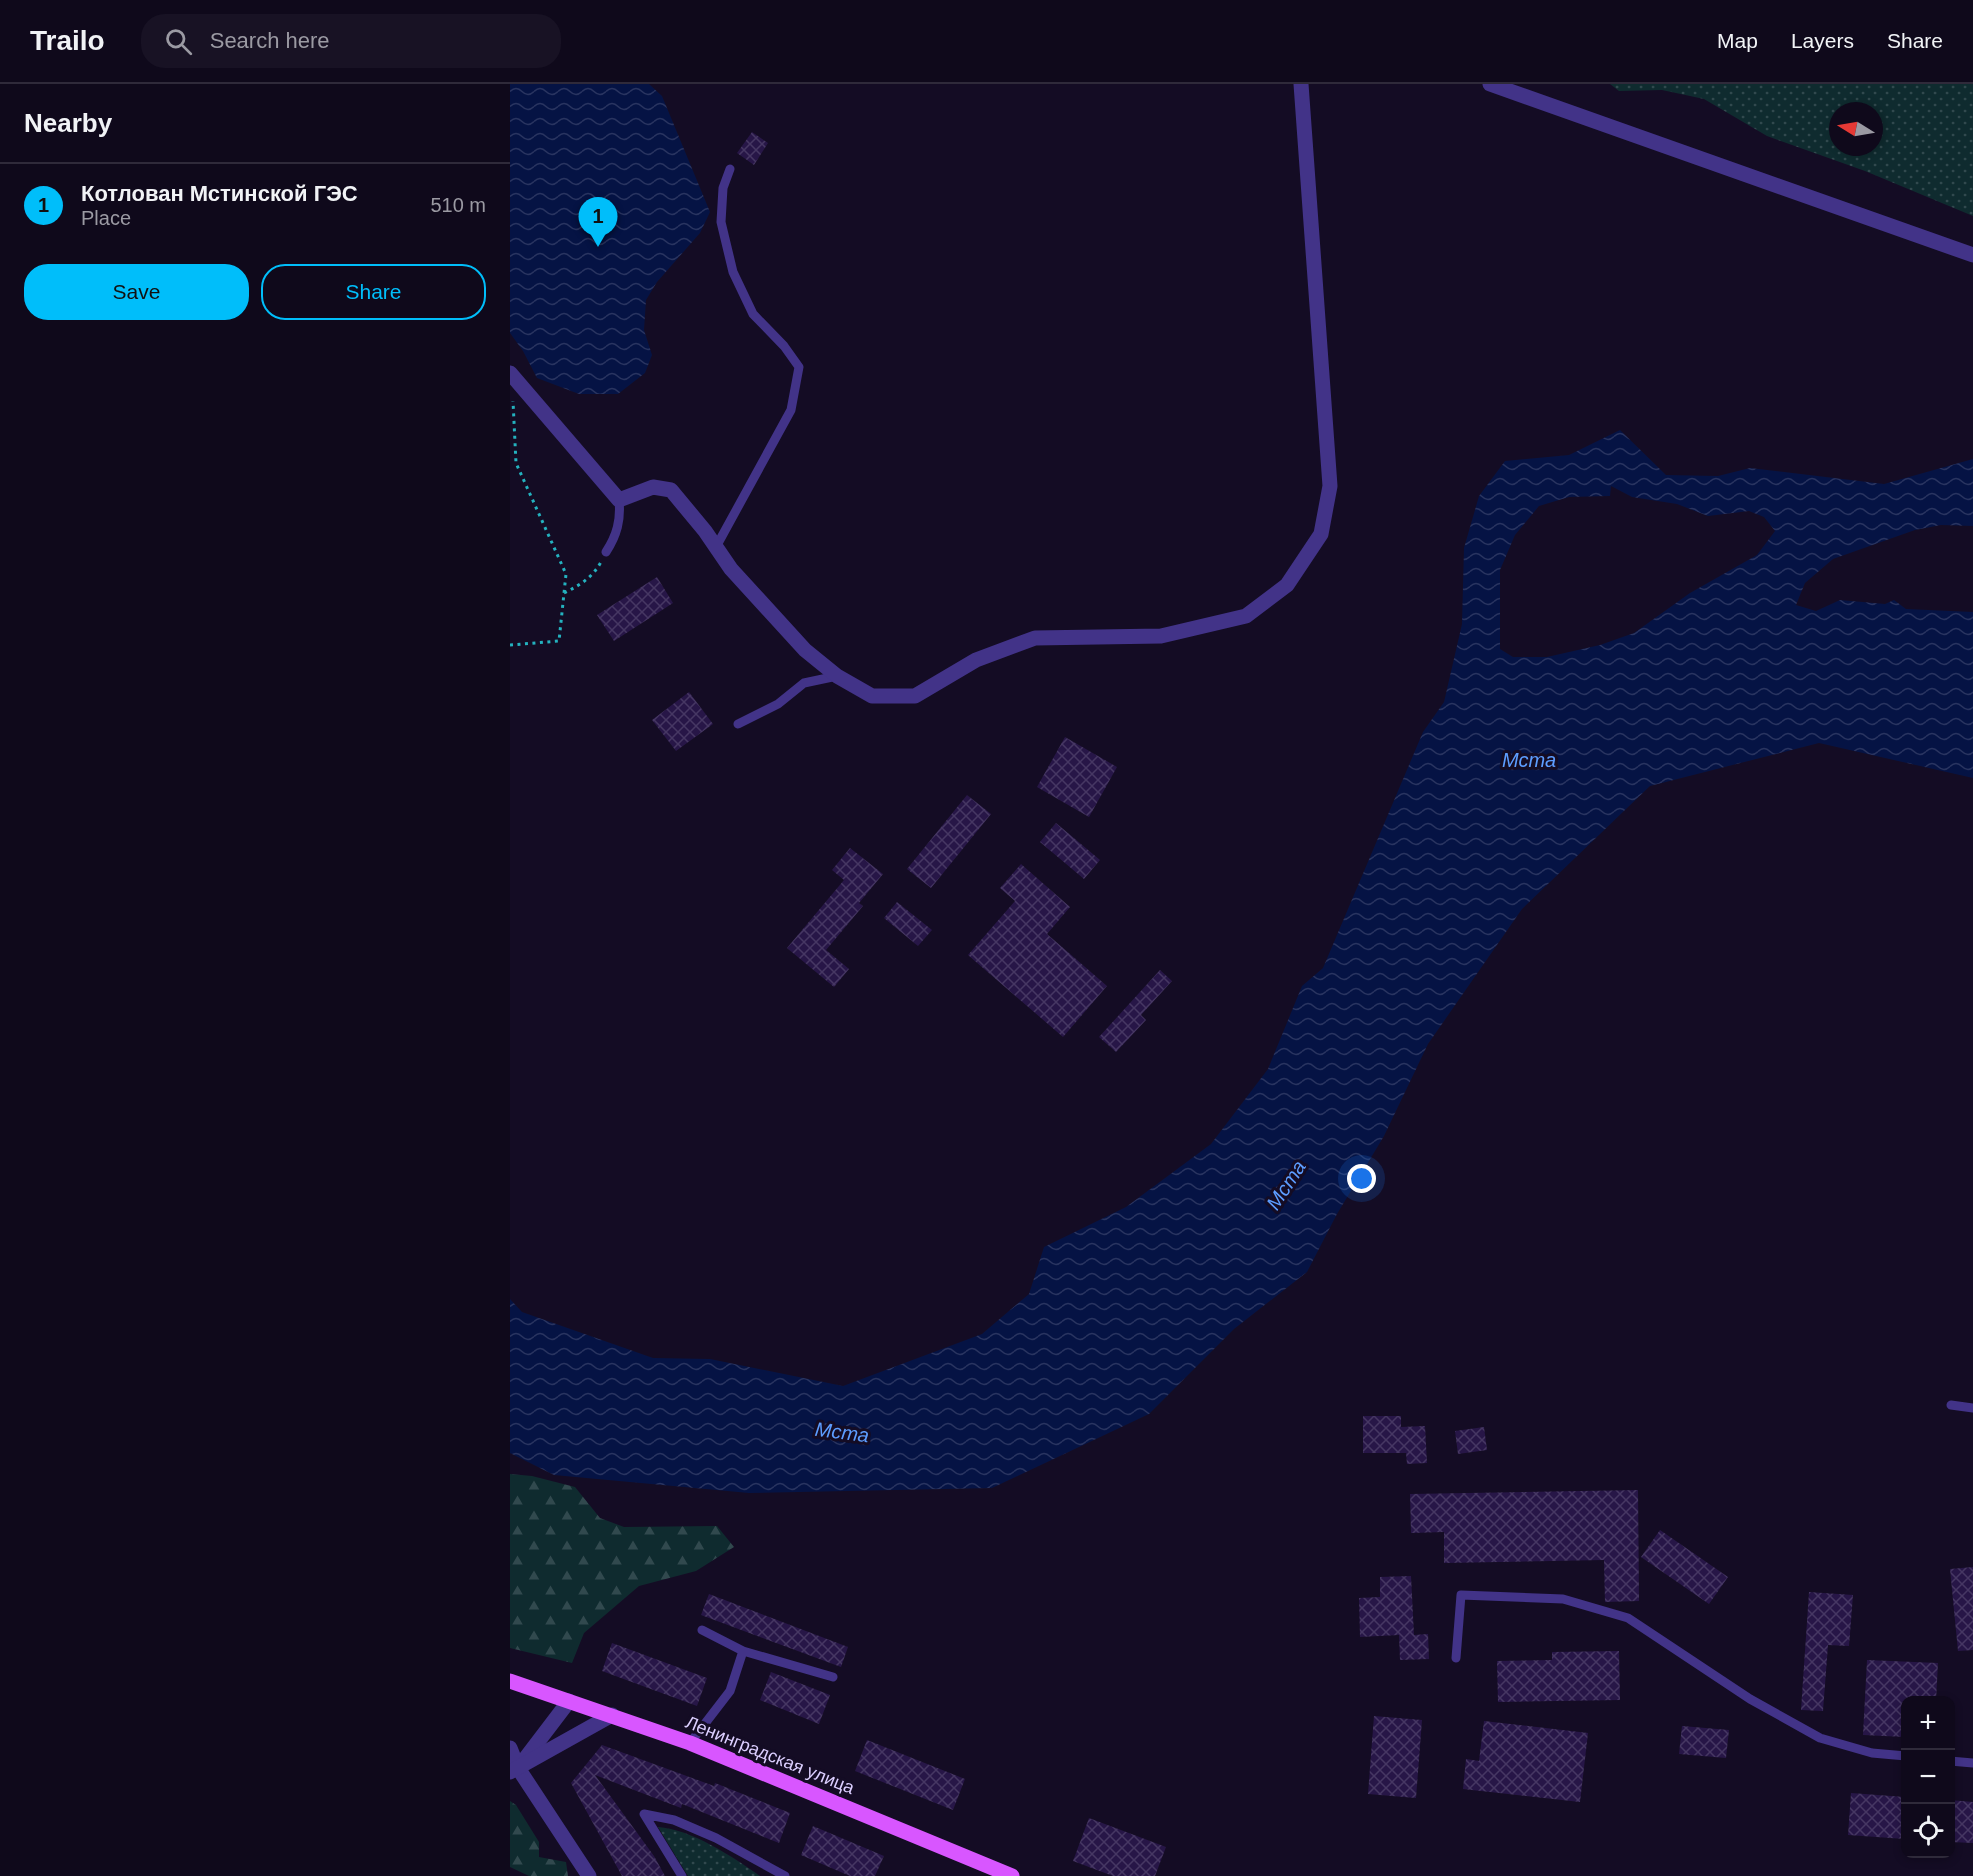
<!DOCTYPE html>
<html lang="en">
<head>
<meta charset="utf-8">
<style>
	:root { --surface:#0f091b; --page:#181224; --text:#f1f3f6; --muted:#9b9aa3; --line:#2f2a3a; --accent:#00befa }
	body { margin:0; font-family:Arial,sans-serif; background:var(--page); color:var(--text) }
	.controls { position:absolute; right:18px; bottom:18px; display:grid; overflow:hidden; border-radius:12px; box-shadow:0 3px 9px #0003 }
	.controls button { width:54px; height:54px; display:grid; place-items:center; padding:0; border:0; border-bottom:2px solid var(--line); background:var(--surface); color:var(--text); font:30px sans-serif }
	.compass { position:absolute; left:1319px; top:18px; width:54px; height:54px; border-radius:50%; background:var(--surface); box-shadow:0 3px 9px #0003; rotate:281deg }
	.you { position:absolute; left:852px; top:1095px; width:21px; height:21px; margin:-15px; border:4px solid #fff; border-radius:50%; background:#1a73e8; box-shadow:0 0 0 9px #1a73e833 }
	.badge { display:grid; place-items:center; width:39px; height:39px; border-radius:50%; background:var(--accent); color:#111; font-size:20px; font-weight:700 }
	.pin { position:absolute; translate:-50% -50px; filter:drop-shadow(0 2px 3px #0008) }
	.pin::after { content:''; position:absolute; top:32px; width:21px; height:18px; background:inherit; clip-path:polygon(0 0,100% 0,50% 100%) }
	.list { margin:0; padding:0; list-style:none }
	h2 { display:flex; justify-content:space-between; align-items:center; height:78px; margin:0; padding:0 24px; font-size:26px }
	h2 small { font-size:20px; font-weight:400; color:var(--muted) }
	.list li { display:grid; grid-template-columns:39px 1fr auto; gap:18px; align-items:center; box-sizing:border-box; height:84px; padding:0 24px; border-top:2px solid var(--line) }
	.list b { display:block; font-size:22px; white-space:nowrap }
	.list p { margin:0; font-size:20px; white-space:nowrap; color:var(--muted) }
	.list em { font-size:20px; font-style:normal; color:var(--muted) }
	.actions { display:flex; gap:12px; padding:18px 24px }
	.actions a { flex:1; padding:14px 0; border:2px solid var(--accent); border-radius:24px; text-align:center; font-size:21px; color:var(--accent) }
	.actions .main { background:var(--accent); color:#111 }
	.icon { flex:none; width:33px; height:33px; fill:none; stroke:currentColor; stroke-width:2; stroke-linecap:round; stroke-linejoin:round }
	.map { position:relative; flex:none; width:1463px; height:1792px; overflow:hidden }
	header { display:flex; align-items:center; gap:36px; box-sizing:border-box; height:84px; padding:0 30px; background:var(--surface); border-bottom:2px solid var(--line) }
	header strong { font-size:28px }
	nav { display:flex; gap:33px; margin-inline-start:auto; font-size:21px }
	.search { width:420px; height:54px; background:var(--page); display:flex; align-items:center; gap:15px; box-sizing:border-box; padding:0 21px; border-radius:24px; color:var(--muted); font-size:22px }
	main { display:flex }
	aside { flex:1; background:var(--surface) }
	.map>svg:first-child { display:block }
</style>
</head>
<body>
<header>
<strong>Trailo</strong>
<div class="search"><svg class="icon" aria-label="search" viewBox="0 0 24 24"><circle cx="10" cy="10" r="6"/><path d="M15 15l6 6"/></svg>Search here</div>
<nav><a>Map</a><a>Layers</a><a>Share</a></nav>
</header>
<main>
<aside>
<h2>Nearby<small></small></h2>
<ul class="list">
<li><span class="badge">1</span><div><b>Котлован Мстинской ГЭС</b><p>Place</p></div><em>510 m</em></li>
</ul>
<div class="actions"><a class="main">Save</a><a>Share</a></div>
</aside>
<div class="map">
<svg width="1463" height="1792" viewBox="0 0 1463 1792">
	<defs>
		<pattern id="grass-dots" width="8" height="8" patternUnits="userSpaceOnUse" patternTransform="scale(1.5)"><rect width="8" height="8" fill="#0f2b2f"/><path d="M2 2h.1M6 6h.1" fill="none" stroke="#31494e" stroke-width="1.8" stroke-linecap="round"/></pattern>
		<pattern id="forest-firs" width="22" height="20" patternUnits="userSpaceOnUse" patternTransform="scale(1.5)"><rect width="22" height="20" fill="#0f2b2f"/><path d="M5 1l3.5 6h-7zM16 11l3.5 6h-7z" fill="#31494e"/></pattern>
		<pattern id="water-waves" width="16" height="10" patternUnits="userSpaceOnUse" patternTransform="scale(1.5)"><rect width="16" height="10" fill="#051344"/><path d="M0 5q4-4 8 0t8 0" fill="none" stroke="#293460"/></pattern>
		<pattern id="building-cross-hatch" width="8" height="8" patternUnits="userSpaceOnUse" patternTransform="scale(1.5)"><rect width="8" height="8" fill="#271647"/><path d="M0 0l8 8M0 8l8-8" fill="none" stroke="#463763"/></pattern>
	</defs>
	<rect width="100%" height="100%" fill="#140c24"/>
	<path fill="url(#grass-dots)" fill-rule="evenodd" d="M1100,0H1463V132L1355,87L1257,52L1194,15L1152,6L1109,7ZM1328,27H1364V63H1328Z
		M148,1743C181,1745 223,1773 250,1792H178Z"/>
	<path fill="url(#forest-firs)" d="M0,1390L22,1392L65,1403L90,1434L114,1443L207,1442L224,1463L186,1487L129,1502L74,1549L62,1579L0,1564Z
		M0,1717L6,1721L29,1758V1773L56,1778L58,1792H19L0,1783Z"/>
	<path fill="url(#water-waves)" fill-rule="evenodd" d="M0,0H139L152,12L200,128L190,149L147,198L136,216L134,246L142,271L135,289L108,310H69L27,294L13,267L0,249Z
		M1110,346L1156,391L1208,392L1240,384L1374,400L1463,375V442L1431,441L1405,446L1323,475L1295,499L1286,521L1306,527L1330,516L1375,520L1384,516L1396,525L1463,528V694L1309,659L1140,702L1012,825L918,960L874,1052L827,1130L797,1188L724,1245L639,1330L482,1404L239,1409L44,1391L0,1369V1215L12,1228L143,1274L200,1275L333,1302L472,1250L519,1210L534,1163L616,1123L701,1060L758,985L792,902L813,884L913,648L934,618L952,540L954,464L969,412L995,377L1059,371ZM1101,402L1122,413L1167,420L1198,432L1239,427L1254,433L1265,447L1247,471L1180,509L1124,549L1090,561L1037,573H1003L990,565V486L1005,451L1029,422L1059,413L1100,412Z"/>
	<path fill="url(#building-cross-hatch)" d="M242,48L258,59L244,81L227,69Z
		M147,493L163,519L104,557L87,531Z
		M179,608L203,640L166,667L142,636Z
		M555,653L607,683L579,733L527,703Z
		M457,711L481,730L421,804L397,785Z
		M546,739L590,776L574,795L530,758Z
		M340,764L373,790L349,819L353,822L316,866L339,885L324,903L277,864L334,796L322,786Z
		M511,780L560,823L537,850L597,902L553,953L458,871L505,817L490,804Z
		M387,818L422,846L408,862L374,834Z
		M650,886L662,897L631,931L636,936L606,968L589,953Z
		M853,1332H891V1343L915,1342L917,1379L897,1380L896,1369H853Z
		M974,1343L977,1366L948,1370L945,1347Z
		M1128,1406L1129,1517L1095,1518L1094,1476L934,1479V1448L901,1449L900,1410Z
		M1150,1446L1218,1493L1199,1520L1131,1473Z
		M1463,1483V1566L1448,1567L1440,1485Z
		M901,1492L904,1551L918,1550L919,1575L890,1576L889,1551L850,1553L849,1514L870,1513V1493Z
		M1299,1508L1343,1511L1339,1562L1318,1561L1313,1627L1291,1626Z
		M199,1510L338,1563L331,1583L191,1531Z
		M102,1559L197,1594L187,1622L92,1587Z
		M1109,1567L1110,1616L988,1618L987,1577L1042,1576V1568Z
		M1357,1576L1428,1579L1426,1617H1395V1653L1353,1651Z
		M261,1588L320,1611L309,1640L250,1616Z
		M864,1632L912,1636L906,1714L858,1710Z
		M974,1637L1078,1649L1070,1718L953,1705L956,1675L969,1677Z
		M1172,1642L1219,1646L1216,1674L1169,1670Z
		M357,1656L455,1695L443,1726L345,1687Z
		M92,1661L204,1702L205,1699L280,1729L269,1759L172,1720L171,1724L85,1691L144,1772L155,1792H112L61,1699Z
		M1341,1709L1395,1713V1755L1338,1751Z
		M1440,1716L1463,1718V1759L1440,1758Z
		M579,1734L656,1763L645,1792H603L563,1777Z
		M303,1742L374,1772L365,1792H340L291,1771Z"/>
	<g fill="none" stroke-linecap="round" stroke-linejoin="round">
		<path stroke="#24b2bf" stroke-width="3" stroke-dasharray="3 4.5" stroke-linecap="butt" d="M54,509C70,501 82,494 91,478
			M0,561L49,557L56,490L6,379L3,317"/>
		<path stroke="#423388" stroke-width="9" d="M206,463L281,326L289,283L274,262L243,230L223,188L211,138L213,104L220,85
			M96,468C107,451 111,436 109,416
			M228,640L268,620L294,599L327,592
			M1441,1321L1463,1324
			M233,1567L323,1593
			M946,1574L951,1511L1053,1515L1118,1534L1240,1615L1310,1654L1362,1669L1396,1672
			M180,1659L220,1607L233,1567L192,1546
			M1440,1677L1463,1679
			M172,1792L134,1730L164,1736L206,1754L275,1792"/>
		<path stroke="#423388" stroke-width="15" d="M0,289L109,416L143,403L161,406L195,447L221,485L295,566L327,592L362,612H405L466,576L525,554L651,552L736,532L777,501L811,450L820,402L791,0
			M0,1664L8,1684L79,1792
			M8,1684L59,1617"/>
		<path stroke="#423388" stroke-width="15" d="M980,0L1463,171
			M0,1688L102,1631"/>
		<path stroke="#d856ff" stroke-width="15" d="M0,1597L180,1659L502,1792"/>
	</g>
	<g text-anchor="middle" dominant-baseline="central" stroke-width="6" stroke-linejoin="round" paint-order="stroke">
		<g font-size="18" fill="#dccfff" stroke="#140c24">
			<text transform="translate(260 1671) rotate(22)">Ленинградская улица</text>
		</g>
		<g font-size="20" font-style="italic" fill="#5d9dff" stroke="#140c24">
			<text x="1019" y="676">Мста</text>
			<text transform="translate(776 1101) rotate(-57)">Мста</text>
			<text transform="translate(332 1348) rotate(7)">Мста</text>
		</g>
	</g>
</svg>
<div class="controls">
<button>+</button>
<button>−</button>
<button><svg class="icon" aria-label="locate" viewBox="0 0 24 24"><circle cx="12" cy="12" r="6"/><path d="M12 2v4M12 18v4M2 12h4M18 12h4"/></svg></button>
</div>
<svg class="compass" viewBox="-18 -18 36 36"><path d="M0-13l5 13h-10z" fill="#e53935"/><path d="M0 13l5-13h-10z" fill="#9b9aa3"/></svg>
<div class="you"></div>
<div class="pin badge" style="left:88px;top:163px">1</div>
</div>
</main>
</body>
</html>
